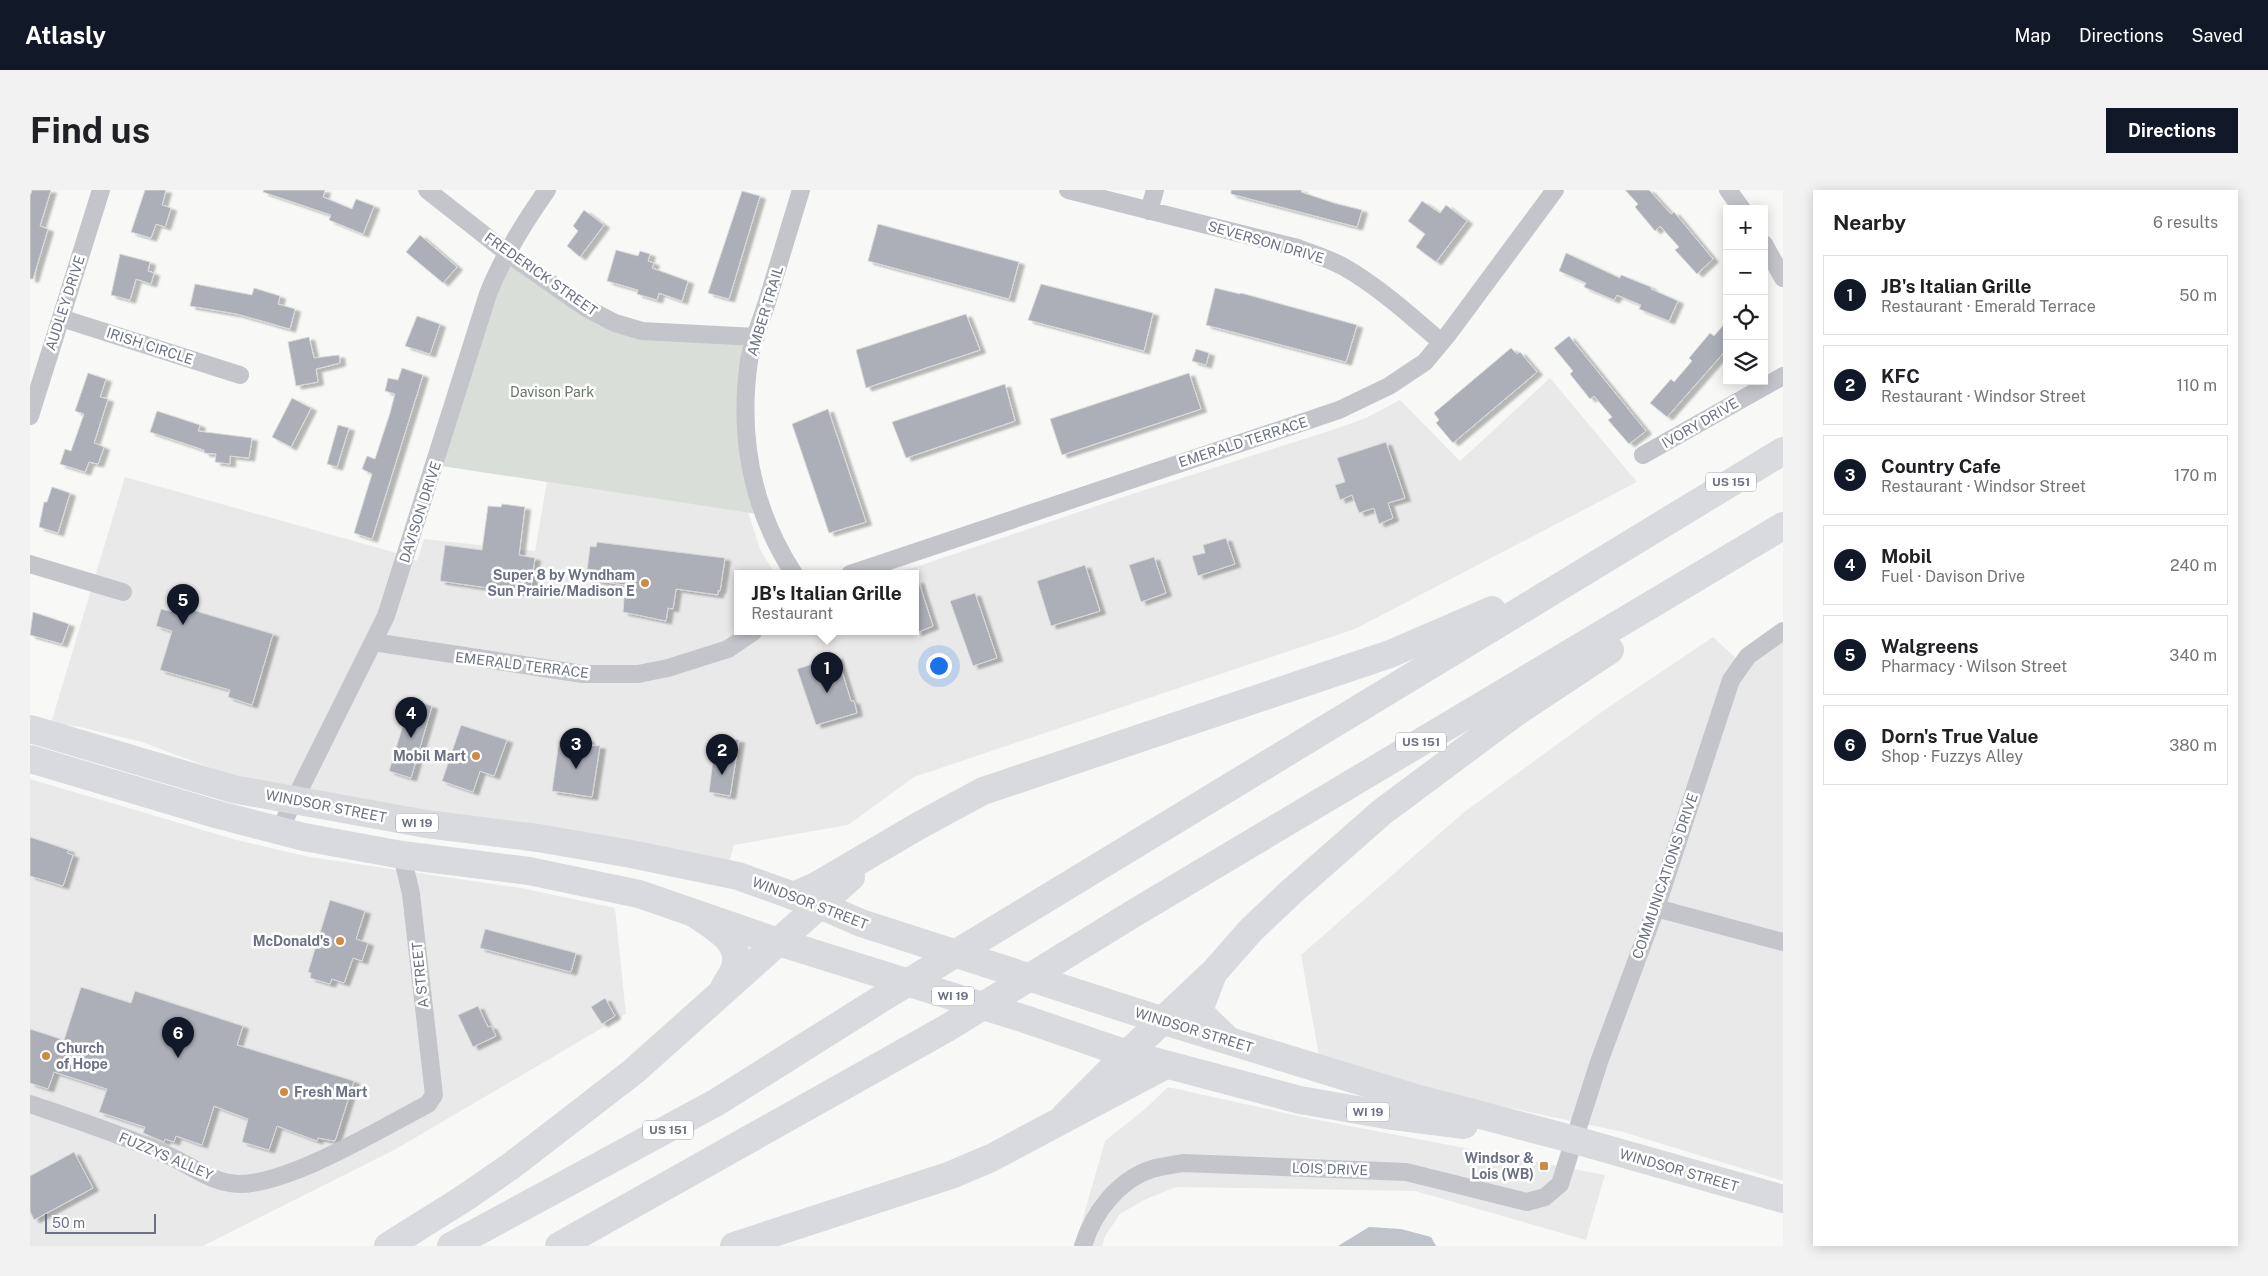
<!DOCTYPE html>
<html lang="en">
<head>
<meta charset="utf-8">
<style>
	:root { --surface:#fff; --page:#f2f2f2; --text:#202124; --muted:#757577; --line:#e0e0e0; --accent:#111827 }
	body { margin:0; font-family:"Public Sans",sans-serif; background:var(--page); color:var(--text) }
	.controls { position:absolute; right:15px; top:15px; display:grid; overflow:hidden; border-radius:0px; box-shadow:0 2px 12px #0003 }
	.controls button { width:45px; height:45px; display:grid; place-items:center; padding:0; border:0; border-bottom:1px solid var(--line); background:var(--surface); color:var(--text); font:25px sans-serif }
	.scale { position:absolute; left:15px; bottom:12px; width:111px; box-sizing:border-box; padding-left:5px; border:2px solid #6c7284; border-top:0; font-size:14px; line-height:18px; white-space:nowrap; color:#6c7284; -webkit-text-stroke:4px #fff; paint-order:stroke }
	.you { position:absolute; left:908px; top:475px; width:18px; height:18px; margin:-12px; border:4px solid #fff; border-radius:50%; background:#1a73e8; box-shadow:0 0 0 8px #1a73e833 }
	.badge { display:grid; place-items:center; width:32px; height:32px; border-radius:50%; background:var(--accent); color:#fff; font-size:16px; font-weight:700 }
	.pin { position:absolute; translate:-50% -41px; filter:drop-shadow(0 1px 2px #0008) }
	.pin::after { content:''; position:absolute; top:26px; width:18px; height:15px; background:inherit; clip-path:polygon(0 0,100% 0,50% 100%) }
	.popup { position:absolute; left:704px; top:380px; width:185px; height:65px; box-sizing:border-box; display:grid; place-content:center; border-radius:0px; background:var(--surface); filter:drop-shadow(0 1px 4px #0005); font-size:16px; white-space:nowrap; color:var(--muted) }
	.popup b { font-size:19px; color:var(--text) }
	.popup::after { content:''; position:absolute; left:50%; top:100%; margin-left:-10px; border:10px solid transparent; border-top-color:var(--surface) }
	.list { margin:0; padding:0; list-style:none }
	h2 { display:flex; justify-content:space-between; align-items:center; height:65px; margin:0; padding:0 20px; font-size:21px }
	h2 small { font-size:16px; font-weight:400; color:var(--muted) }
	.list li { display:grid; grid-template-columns:32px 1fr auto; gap:15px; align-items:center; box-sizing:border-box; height:80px; margin:0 10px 10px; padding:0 10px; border:1px solid var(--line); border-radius:0px }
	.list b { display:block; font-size:19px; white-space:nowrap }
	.list p { margin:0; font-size:16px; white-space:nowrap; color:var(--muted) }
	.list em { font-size:16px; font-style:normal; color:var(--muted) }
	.icon { flex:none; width:28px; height:28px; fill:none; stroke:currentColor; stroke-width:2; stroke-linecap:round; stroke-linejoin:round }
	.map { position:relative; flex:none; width:1753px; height:1056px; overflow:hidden; border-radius:0px }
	header { display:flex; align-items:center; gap:30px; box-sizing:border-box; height:70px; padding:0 25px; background:var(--accent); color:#fff }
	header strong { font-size:24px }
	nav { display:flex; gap:28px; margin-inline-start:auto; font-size:18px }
	.intro { display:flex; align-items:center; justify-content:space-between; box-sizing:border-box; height:120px; padding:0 30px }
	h1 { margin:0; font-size:35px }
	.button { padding:12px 22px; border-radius:0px; background:var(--accent); color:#fff; font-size:18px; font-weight:700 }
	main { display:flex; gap:30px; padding:0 30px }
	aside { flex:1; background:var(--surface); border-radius:0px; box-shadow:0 2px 12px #0003 }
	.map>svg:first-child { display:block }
</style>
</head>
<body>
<header>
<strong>Atlasly</strong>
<nav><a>Map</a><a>Directions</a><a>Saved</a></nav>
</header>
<div class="intro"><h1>Find us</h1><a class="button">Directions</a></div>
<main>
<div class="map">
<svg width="1753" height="1056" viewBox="0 0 1753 1056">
	<defs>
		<filter id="shadow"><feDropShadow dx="5.5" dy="3" stdDeviation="1" flood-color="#0004"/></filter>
	</defs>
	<rect width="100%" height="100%" fill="#f8f9f7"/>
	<path fill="#e9e9ea" d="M1520,188L1607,292L1325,439L884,587L818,635L704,655L697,680L208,588L112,552L50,537L21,533L95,287L363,362L387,371L394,349L505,361L517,292L718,322L730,359L745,384H708V442H886V384H865L1093,307L1308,238L1336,228L1370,210L1430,271Z
		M1683,447L1719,480L1726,470L1753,452V991L1593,942L1396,900L1289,866L1271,765L1433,623L1573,521Z
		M0,589L207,650L280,667L491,698L585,718L596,824L366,959L173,1056H0Z
		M1138,897L1273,927L1575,985L1556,1050L1385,1001L1146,997L1114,1010L1090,1024L1075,1046L1072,1056H1045L1075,951L1115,919Z"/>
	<path fill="#d9dfd8" d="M476,62L585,133L726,147L716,231L734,325L405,275Z"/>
	<path fill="#bfc4cb" d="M1339,1037L1371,1039L1401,1047L1406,1056H1308Z"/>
	<path fill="#acafb8" stroke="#dadad9" filter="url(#shadow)" d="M2,0H21L10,36L18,39L3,89H0V6Z
		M115,0H136L132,15L141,18L135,37L126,34L121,48L101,42Z
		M234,0H295L293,7L322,19L326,9L344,16L333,44L299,30L301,25L233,2Z
		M1201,0H1272L1271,2L1304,13L1332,20L1327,37L1201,4Z
		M1595,0H1619L1641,24L1644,22L1683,69L1667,84L1645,60L1649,57L1630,36L1625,41L1605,17L1608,14Z
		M712,1L730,6L699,109L678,103Z
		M1392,11L1410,23L1416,15L1437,31L1406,72L1386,57L1395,44L1378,31Z
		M554,20L574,35L550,67L537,56L548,41L543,36Z
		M848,34L989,72L979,109L838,71Z
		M390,45L427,77L413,93L376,62Z
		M586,60L608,66L610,61L620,64L618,71L624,73L622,78L658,91L652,111L629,103L627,110L607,104L608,100L577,91Z
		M1536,63L1590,88L1591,85L1621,97V99L1648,111L1639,131L1609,119L1611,115L1587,105L1584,110L1554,97L1556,93L1529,81Z
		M90,64L120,72L118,81L124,83L121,94L106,89L100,110L81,105Z
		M165,94L222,105L224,98L250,106L248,114L265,119L260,139L207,124L160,116Z
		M1011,94L1123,123L1114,161L998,130Z
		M1185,98L1210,104L1211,103L1327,135L1316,172L1176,135Z
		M936,124L950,160L836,198L826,160Z
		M387,126L410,134L400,164L375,156Z
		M1697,131V159L1637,227L1620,213L1641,189L1644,192L1662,171L1659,168L1680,143L1684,146Z
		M1539,146L1616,241L1599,254L1578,230L1582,227L1564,206L1560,209L1540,184L1543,181L1524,158Z
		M279,147L284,168L309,165L310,173L286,179L288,192L266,196L258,152Z
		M1481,158L1487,164L1490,162L1507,182L1423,253L1406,233L1409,230L1404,223Z
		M1166,159L1179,163L1176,175L1162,171Z
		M372,178L393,185L342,349L324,343L342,284L332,279L337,266L345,269L360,223L365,204L355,201L358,188L368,190Z
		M58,183L76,189L70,207L78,209L64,253L74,257L68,274L59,272L55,282L30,274L35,259L41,261L54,224L45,221Z
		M1159,183L1171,219L1032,265L1020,229Z
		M975,194L985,231L876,268L862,232Z
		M262,208L281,218L261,257L242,247Z
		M798,219L836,332L799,343L762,234Z
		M127,221L170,235L168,241L222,248L219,268L200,266V274L185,272L186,264L174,263V260L120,242Z
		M308,235L319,238L307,277L297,274Z
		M1356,252L1375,308L1358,313L1363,328L1349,334L1344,318L1329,323L1322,305L1310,310L1305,295L1315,292L1307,268Z
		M22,297L40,303L28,343L9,337L14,312H17Z
		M472,314L495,317L489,365L505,368L500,404L410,391L415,355L452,360L458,316L471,317Z
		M1196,348L1205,374L1168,386L1162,366L1175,363L1173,355Z
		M567,352L695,368L690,401L688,400V405L646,399L643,419L638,418L636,431L593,422L595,395L556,389L560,356L566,357Z
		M1124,367L1136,403L1111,412L1099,375Z
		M1055,375L1070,421L1021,436L1007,391Z
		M888,390L903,436L886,443V391Z
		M945,403L967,468L943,476L920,411Z
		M149,416L243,444L222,515L198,507L200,500L130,480L142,441L126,436L131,419L147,423Z
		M3,422L39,434L32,454L0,445Z
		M807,466L821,511H824L827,523L786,535L767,479Z
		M381,509L402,516L381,588L359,581Z
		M431,535L477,550L464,586L450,581L443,602L412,591Z
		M686,546L709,550L700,606L679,602Z
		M540,547L559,550L558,555L570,556L562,607L522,601L529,551L539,552Z
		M0,647L39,660L37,663L43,665L33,696L0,686Z
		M300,710L335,721L326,749L338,753L332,771L323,768L314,793L302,789L300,794L280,788L281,783L278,782Z
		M455,739L546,763L541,782L450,758Z
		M51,797L101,813L105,801L213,836L207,855L324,891L305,951L288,948L287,951L247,936L239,960L212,952L218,929L184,916L172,955L146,946L144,952L135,949L134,952L113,943L115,937L69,922L77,899L24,882L18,899L0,893V839L34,850Z
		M575,808L585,826L572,834L561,817Z
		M448,816L458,837L461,836L466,846L443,857L428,825Z
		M44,962L63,998L4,1030L0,1021V986Z"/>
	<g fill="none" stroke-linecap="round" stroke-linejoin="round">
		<path stroke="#c3c5ca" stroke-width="18" d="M397,0L476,62L556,118L585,133L612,141L726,147
			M1038,0L1268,58C1283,64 1300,69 1314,77C1349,97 1381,126 1411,152
			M1698,0L1712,19
			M1119,21L1125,0
			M1734,54L1753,88
			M31,128L210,185
			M0,226L71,0
			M1613,265L1753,186
			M0,374L93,402
			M764,384C722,319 708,248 719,171C722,151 731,131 737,112C748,75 760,37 771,0
			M820,384L1309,220L1359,196L1395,172L1419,143L1525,0
			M343,452L553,484H608L638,478L698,459L723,442
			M249,641L356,426L458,104C473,66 493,34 517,0
			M1626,718L1753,752
			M0,914C44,929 90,944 133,963C158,973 181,994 210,994C262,993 350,939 398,914L404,905L381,704L372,665
			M1053,1056C1063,1023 1088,990 1122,979C1132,976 1143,975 1153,973L1376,982L1497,1012L1515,1007L1530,994L1569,872L1626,718L1701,490L1718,466L1753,441"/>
		<path stroke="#d9dade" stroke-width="28" d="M0,539L203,599L396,634L508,648L601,664L708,686L792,716L831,733L1134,831L1382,907L1545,950L1753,1009
			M0,569L189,625L274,647L372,665L499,681L609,704L748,752L995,829L1097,864L1270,910L1356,925L1434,935"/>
		<path stroke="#d9dade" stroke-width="28" d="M763,706L786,696L890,635L953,601L1360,464L1462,420
			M665,724C683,736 713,752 705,777C703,784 697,792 694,798
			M1182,786L1170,818L1173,826L1198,850
			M1034,927L1097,864L1184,782L1221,740L1261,702L1352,622L1485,523L1580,460
			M358,1056L433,1009L481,976L604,881L821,687
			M421,1056L687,912L849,810L1753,261
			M529,1056L917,838L1106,722L1753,336
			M704,1056L921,985L961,968L1136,875"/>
	</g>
	<g fill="#cd8c42" stroke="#fff" stroke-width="2">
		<circle cx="615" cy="393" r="5"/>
		<circle cx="446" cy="566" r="5"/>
		<circle cx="310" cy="751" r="5"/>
		<circle cx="16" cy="866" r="5"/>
		<circle cx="254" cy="902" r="5"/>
		<rect x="1509" y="971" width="10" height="10" rx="2.5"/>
	</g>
	<g text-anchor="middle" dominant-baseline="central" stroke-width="5" stroke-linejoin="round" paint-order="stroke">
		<g fill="#fff" stroke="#989ca9" stroke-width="1">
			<rect x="1676" y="282.5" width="50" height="19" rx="4"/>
			<rect x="1366" y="542.5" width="50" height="19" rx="4"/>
			<rect x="366" y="623.5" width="42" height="19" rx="4"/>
			<rect x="902" y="796.5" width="42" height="19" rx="4"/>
			<rect x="1317" y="912.5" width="42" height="19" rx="4"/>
			<rect x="613" y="930.5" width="50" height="19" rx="4"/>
		</g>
		<g font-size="12" font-weight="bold" fill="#6c7284">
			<text x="1701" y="292">US 151</text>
			<text x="1391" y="552">US 151</text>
			<text x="387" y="633">WI 19</text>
			<text x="923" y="806">WI 19</text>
			<text x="1338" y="922">WI 19</text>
			<text x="638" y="940">US 151</text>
		</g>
		<g font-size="14" fill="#6c7284" stroke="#fff">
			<text transform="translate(1236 52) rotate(16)">SEVERSON DRIVE</text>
			<text transform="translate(511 84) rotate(35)">FREDERICK STREET</text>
			<text transform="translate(35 113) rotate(-72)">AUDLEY DRIVE</text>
			<text transform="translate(735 121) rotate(-73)">AMBER TRAIL</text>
			<text transform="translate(120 156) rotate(18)">IRISH CIRCLE</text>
			<text transform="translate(1670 233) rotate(-30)">IVORY DRIVE</text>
			<text transform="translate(1213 252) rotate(-18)">EMERALD TERRACE</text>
			<text transform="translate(390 322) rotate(-72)">DAVISON DRIVE</text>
			<text transform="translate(492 475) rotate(7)">EMERALD TERRACE</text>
			<text transform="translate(296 616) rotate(11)">WINDSOR STREET</text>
			<text transform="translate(1635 686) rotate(-71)">COMMUNICATIONS DRIVE</text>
			<text transform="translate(780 713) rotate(21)">WINDSOR STREET</text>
			<text transform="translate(390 785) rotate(-96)">A STREET</text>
			<text transform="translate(1164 840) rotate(17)">WINDSOR STREET</text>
			<text transform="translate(136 966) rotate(23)">FUZZYS ALLEY</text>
			<text transform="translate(1300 979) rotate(2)">LOIS DRIVE</text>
			<text transform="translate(1649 980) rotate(16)">WINDSOR STREET</text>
		</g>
		<g font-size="14" fill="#676" stroke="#fff">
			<text x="522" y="202">Davison Park</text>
		</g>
		<g font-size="14" font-weight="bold" fill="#6c7284" stroke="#fff" text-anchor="end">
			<text x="605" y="385">Super 8 by Wyndham<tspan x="605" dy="16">Sun Prairie/Madison E</tspan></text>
			<text x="436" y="566">Mobil Mart</text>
			<text x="300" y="751">McDonald's</text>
			<text x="26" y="858" text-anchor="start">Church<tspan x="26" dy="16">of Hope</tspan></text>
			<text x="264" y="902" text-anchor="start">Fresh Mart</text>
			<text x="1504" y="968">Windsor &amp;<tspan x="1504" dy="16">Lois (WB)</tspan></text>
		</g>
	</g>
</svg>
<div class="controls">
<button>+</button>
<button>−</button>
<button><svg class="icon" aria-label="locate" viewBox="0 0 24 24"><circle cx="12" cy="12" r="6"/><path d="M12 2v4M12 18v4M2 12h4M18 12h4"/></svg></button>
<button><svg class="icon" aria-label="layers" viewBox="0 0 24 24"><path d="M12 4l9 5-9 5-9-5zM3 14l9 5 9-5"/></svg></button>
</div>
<div class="scale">50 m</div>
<div class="you"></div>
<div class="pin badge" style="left:797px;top:503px">1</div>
<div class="popup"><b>JB's Italian Grille</b>Restaurant</div>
<div class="pin badge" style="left:692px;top:585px">2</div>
<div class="pin badge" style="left:546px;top:579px">3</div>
<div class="pin badge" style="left:381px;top:548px">4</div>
<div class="pin badge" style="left:153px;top:435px">5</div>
<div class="pin badge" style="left:148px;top:868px">6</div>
</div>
<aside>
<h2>Nearby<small>6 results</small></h2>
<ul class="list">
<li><span class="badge">1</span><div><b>JB's Italian Grille</b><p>Restaurant · Emerald Terrace</p></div><em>50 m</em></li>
<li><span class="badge">2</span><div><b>KFC</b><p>Restaurant · Windsor Street</p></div><em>110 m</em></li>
<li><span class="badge">3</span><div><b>Country Cafe</b><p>Restaurant · Windsor Street</p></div><em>170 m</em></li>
<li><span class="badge">4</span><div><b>Mobil</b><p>Fuel · Davison Drive</p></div><em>240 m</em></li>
<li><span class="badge">5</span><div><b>Walgreens</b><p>Pharmacy · Wilson Street</p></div><em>340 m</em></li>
<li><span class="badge">6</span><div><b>Dorn's True Value</b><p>Shop · Fuzzys Alley</p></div><em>380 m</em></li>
</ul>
</aside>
</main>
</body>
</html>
